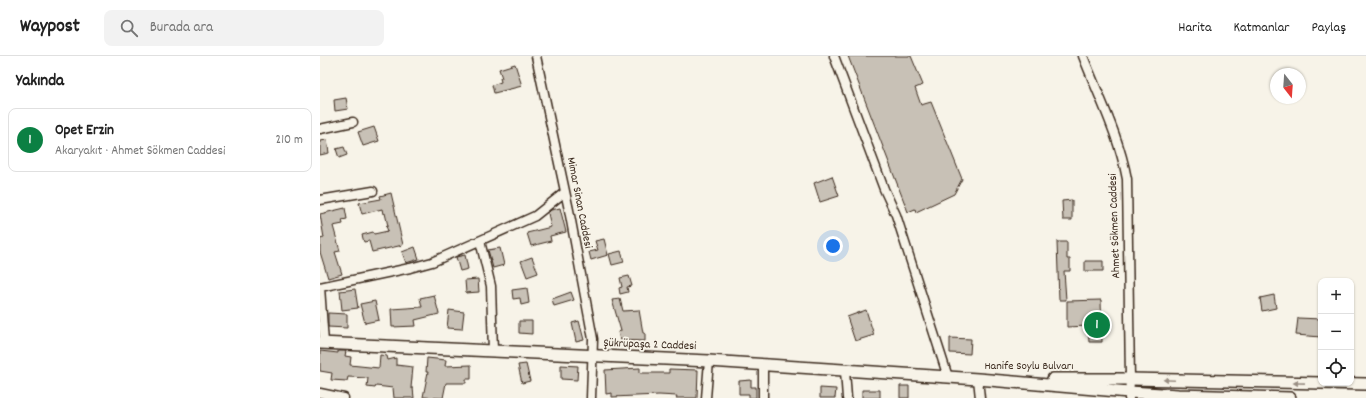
<!DOCTYPE html>
<html lang="tr">
<head>
<meta charset="utf-8">
<style>
	:root { --surface:#fff; --page:#f2f2f2; --text:#222; --muted:#767676; --line:#e0e0e0; --accent:#0b8043 }
	body { margin:0; font-family:Dekko,sans-serif; background:var(--page); color:var(--text) }
	.controls { position:absolute; right:12px; bottom:12px; display:grid; overflow:hidden; border-radius:8px; box-shadow:0 1px 3px #0004 }
	.controls button { width:36px; height:36px; display:grid; place-items:center; padding:0; border:0; border-bottom:1px solid var(--line); background:var(--surface); color:var(--text); font:20px sans-serif }
	.compass { position:absolute; left:950px; top:12px; width:36px; height:36px; border-radius:50%; background:var(--surface); box-shadow:0 1px 3px #0004; rotate:163deg }
	.you { position:absolute; left:513px; top:190px; width:14px; height:14px; margin:-10px; border:3px solid #fff; border-radius:50%; background:#1a73e8; box-shadow:0 0 0 6px #1a73e833 }
	.badge { display:grid; place-items:center; width:26px; height:26px; border-radius:50%; background:var(--accent); color:#fff; font-size:13px; font-weight:700 }
	.pin { position:absolute; translate:-50% -50%; border:2px solid #fff; box-shadow:0 1px 4px #0006 }
	.list { margin:0; padding:0; list-style:none }
	h2 { display:flex; justify-content:space-between; align-items:center; height:52px; margin:0; padding:0 16px; font-size:17px }
	h2 small { font-size:13px; font-weight:400; color:var(--muted) }
	.list li { display:grid; grid-template-columns:26px 1fr auto; gap:12px; align-items:center; box-sizing:border-box; height:64px; margin:0 8px 8px; padding:0 8px; border:1px solid var(--line); border-radius:8px }
	.list b { display:block; font-size:15px; white-space:nowrap }
	.list p { margin:0; font-size:13px; white-space:nowrap; color:var(--muted) }
	.list em { font-size:13px; font-style:normal; color:var(--muted) }
	.icon { flex:none; width:22px; height:22px; fill:none; stroke:currentColor; stroke-width:2; stroke-linecap:round; stroke-linejoin:round }
	.map { position:relative; flex:none; width:1046px; height:342px; overflow:hidden }
	header { display:flex; align-items:center; gap:24px; box-sizing:border-box; height:56px; padding:0 20px; background:var(--surface); border-bottom:1px solid var(--line) }
	header strong { font-size:19px }
	nav { display:flex; gap:22px; margin-inline-start:auto; font-size:14px }
	.search { width:280px; height:36px; background:var(--page); display:flex; align-items:center; gap:10px; box-sizing:border-box; padding:0 14px; border-radius:8px; color:var(--muted); font-size:15px }
	main { display:flex }
	aside { flex:1; background:var(--surface) }
	.map>svg:first-child { display:block }
</style>
</head>
<body>
<header>
<strong>Waypost</strong>
<div class="search"><svg class="icon" aria-label="search" viewBox="0 0 24 24"><circle cx="10" cy="10" r="6"/><path d="M15 15l6 6"/></svg>Burada ara</div>
<nav><a>Harita</a><a>Katmanlar</a><a>Paylaş</a></nav>
</header>
<main>
<aside>
<h2>Yakında<small></small></h2>
<ul class="list">
<li><span class="badge">1</span><div><b>Opet Erzin</b><p>Akaryakıt · Ahmet Sökmen Caddesi</p></div><em>210 m</em></li>
</ul>
</aside>
<div class="map">
<svg width="1046" height="342" viewBox="0 0 1046 342">
	<rect width="100%" height="100%" fill="#f7f3e8"/>
	<filter id="ink" filterUnits="userSpaceOnUse"><feTurbulence type="fractalNoise" baseFrequency=".025" numOctaves="2"/><feDisplacementMap in="SourceGraphic" scale="8" xChannelSelector="R" yChannelSelector="G"/><feConvolveMatrix kernelMatrix="1 2 1 2 8 2 1 2 1" color-interpolation-filters="sRGB"/></filter>
	<g filter="url(#ink)">
		<path fill="#c8c1b6" stroke="#3b2a1e" d="M528,0H591L603,29L595,32L601,49L611,46L642,123L634,138L596,156L595,153L588,156Z
			M195,8L202,30L174,37L172,29L181,26L180,22H182L179,13Z
			M26,42L28,53L15,55L14,44Z
			M54,71L59,85L43,90L38,76Z
			M7,84L9,97L0,99V85Z
			M24,91L27,99L19,102L16,93Z
			M512,120L519,140L500,146L494,127Z
			M71,137L83,189L52,196L49,185L44,186L42,179L53,176L54,178L68,175L66,170H68L65,157L63,158L62,153L42,158L39,147L61,143L60,140Z
			M752,144V164H743L742,145Z
			M25,152L27,163L22,164L23,168L13,170L20,195L15,196L22,218L8,222L0,196V183L4,182L0,158Z
			M240,152L246,176L230,180L231,185L211,190L207,177L231,171L228,157L231,154Z
			M284,183L288,199L271,204L269,196L278,194L275,185Z
			M737,186H747V203H750V215H744L746,244H739Z
			M95,191L99,203L86,207L82,196Z
			M180,192L184,209L173,212L168,194Z
			M301,195L304,206L292,209L289,198Z
			M145,199L148,213L140,215L136,201Z
			M212,201L218,217L207,221L201,205Z
			M765,205H783V215H765Z
			M309,220L312,230L307,231L308,236L300,238L299,232L302,231L300,222Z
			M158,223L159,236L146,237L145,224Z
			M207,232L209,247L201,249L200,242L193,243L192,234Z
			M35,233L38,252L22,254L20,235Z
			M251,236L254,244L234,250L232,243Z
			M114,239L119,258L95,264L96,270L72,271L71,253L102,251L100,242Z
			M954,239L956,252L942,255L940,242Z
			M300,243L303,255L319,254L323,277H325V285L300,284L298,276L301,275L292,244Z
			M781,244L782,286H769L768,270L747,271V245Z
			M55,245L59,264L45,267L40,248Z
			M129,254L144,256L142,273L127,272Z
			M546,254L554,279L535,285L527,261Z
			M8,257L27,258V272L8,271Z
			M978,262L1001,263V281L976,279Z
			M199,265H212V278L199,277Z
			M259,265L264,284L256,286L252,267Z
			M630,282L651,283L650,298L630,297Z
			M0,295L18,297V295H26L25,300L31,301L30,309L59,312L60,299L67,300L68,304L76,302V309L93,311L91,332H93L94,342H74L73,332L56,330L55,332L47,331L48,322L28,321L27,325L11,324L12,317L0,315Z
			M107,302L126,304L125,310L151,309V323H146V327H126L123,342L103,341L108,316H106Z
			M206,308L210,325L202,327L198,309Z
			M241,309L258,310L257,324L241,323Z
			M320,312V317H349V313L378,314L377,342H356L357,340L339,339L292,341V337L286,338L285,314Z
			M431,324V331H436V342H429V338H419V325Z
			M580,330H589V342H580Z
			M500,332L516,333L515,342H500Z
			M542,334H560V342H542Z"/>
		<g fill="none" stroke-linecap="round" stroke-linejoin="round">
			<defs>
				<path id="minor" d="M216,0L249,154L273,283L271,342
					M514,0L564,133L576,159L628,321
					M763,0C779,41 799,80 807,123L810,323L809,342
					M0,73L33,66
					M0,144L53,135
					M160,185L171,230L173,295
					M0,231L90,212L112,206L215,160L245,136
					M0,231L4,287
					M525,315L527,342
					M658,323L660,342
					M0,337L24,342
					M386,342L389,305
					M443,342V309"/>
				<path id="major" d="M0,287L389,305L658,323L809,336L858,339L970,342
					M733,323H810L1046,328"/>
			</defs>
			<use href="#minor" stroke="#3b2a1e" stroke-width="11"/>
			<use href="#major" stroke="#3b2a1e" stroke-width="14"/>
			<use href="#minor" stroke="#f7f3e8" stroke-width="8"/>
			<use href="#major" stroke="#f7f3e8" stroke-width="11"/>
		</g>
		<defs><path id="oneway-solid" d="M-6-.8H1V-3.2L6.5 0L1 3.2V.8H-6Z"/></defs>
		<g fill="#998e83">
			<use href="#oneway-solid" transform="translate(849 324) rotate(-178)"/>
			<use href="#oneway-solid" transform="translate(979 327) rotate(-179)"/>
		</g>
	</g>
	<g text-anchor="middle" dominant-baseline="central" stroke-width="3.5" stroke-linejoin="round" paint-order="stroke">
		<g font-size="12" fill="#3b2a1e" stroke="#f7f3e8">
			<text transform="translate(259 147) rotate(79)">Mimar Sinan Caddesi</text>
			<text transform="translate(795 170) rotate(-92)">Ahmet Sökmen Caddesi</text>
			<text transform="translate(330 289) rotate(2)">Şükrüpaşa 2 Caddesi</text>
			<text x="709" y="310">Hanife Soylu Bulvarı</text>
		</g>
	</g>
</svg>
<div class="controls">
<button>+</button>
<button>−</button>
<button><svg class="icon" aria-label="locate" viewBox="0 0 24 24"><circle cx="12" cy="12" r="6"/><path d="M12 2v4M12 18v4M2 12h4M18 12h4"/></svg></button>
</div>
<svg class="compass" viewBox="-18 -18 36 36"><path d="M0-13l5 13h-10z" fill="#e53935"/><path d="M0 13l5-13h-10z" fill="#767676"/></svg>
<div class="you"></div>
<div class="pin badge" style="left:777px;top:269px">1</div>
</div>
</main>
</body>
</html>
